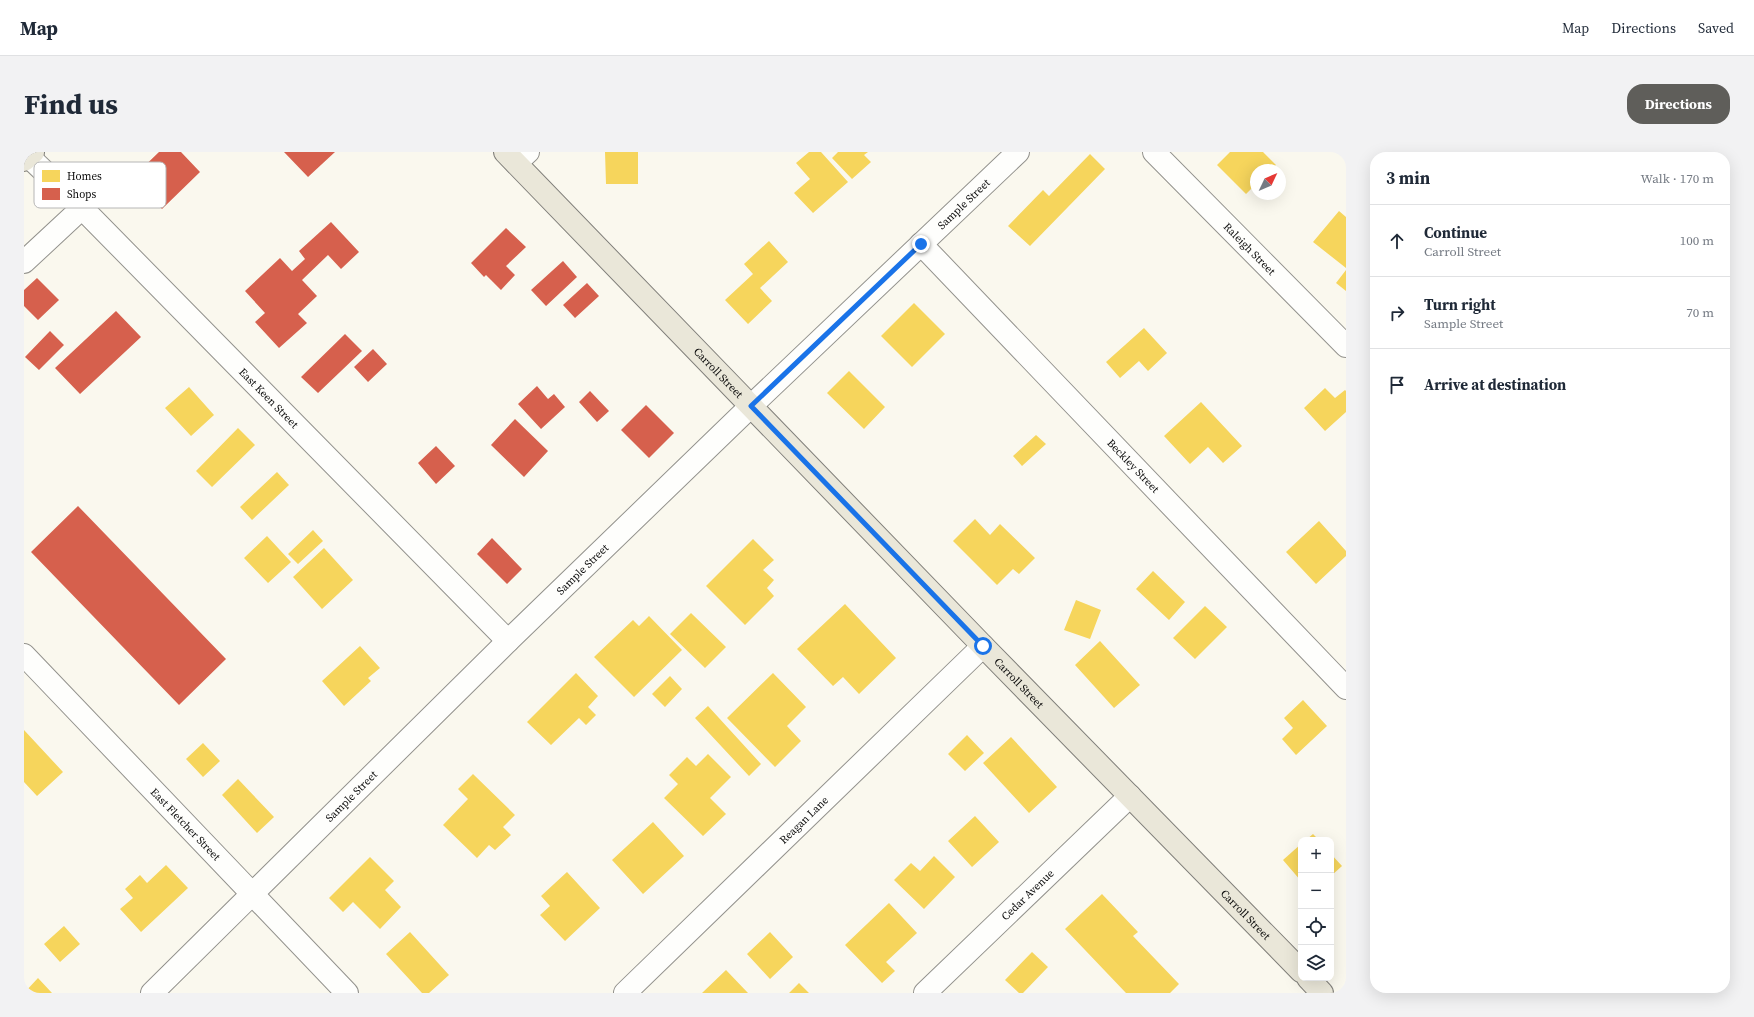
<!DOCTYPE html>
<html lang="en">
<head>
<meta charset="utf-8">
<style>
	:root { --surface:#fff; --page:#f2f2f3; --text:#1f2937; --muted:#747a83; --line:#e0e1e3; --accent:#5f5e5a }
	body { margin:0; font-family:"Source Serif 4",serif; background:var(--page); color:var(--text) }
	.controls { position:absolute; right:12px; bottom:12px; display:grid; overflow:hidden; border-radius:8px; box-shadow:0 4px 16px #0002 }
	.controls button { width:36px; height:36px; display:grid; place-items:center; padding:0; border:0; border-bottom:1px solid var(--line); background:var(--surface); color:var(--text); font:20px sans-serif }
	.compass { position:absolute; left:1226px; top:12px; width:36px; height:36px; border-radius:50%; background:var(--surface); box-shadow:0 4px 16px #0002; rotate:46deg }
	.stop { position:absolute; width:12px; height:12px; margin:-9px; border:3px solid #1a73e8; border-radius:50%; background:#fff }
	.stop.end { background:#1a73e8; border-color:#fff; box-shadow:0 1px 4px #0008 }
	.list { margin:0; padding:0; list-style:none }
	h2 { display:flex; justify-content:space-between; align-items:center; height:52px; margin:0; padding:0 16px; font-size:17px }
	h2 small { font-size:13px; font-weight:400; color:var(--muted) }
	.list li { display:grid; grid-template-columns:26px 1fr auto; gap:12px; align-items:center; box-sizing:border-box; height:72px; padding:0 16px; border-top:1px solid var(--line) }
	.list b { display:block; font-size:15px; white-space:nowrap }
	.list p { margin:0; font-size:13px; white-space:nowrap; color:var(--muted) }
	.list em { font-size:13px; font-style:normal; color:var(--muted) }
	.icon { flex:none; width:22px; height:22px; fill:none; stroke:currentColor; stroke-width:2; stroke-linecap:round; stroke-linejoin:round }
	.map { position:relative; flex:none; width:1322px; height:841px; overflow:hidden; border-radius:16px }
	header { display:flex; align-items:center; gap:24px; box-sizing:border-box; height:56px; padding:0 20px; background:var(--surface); border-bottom:1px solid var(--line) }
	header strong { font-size:19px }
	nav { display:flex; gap:22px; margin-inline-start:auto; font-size:14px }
	.intro { display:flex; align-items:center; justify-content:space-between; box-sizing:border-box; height:96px; padding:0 24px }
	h1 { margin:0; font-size:28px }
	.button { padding:10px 18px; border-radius:16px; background:var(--accent); color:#fff; font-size:14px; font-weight:700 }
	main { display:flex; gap:24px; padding:0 24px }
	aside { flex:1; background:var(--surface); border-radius:16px; box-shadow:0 4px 16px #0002 }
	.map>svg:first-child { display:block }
</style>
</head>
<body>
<header>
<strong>Map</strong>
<nav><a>Map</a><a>Directions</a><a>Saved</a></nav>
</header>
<div class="intro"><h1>Find us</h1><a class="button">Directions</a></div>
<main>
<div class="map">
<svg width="1322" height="841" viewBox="0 0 1322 841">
	<rect width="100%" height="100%" fill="#faf8ee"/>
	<path fill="#f6d55c" d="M581,0H614V32H582Z
		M785,0H797L824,30L789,61L770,41L786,27L772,11Z
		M814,0H844L840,3L847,10L828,27L808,6Z
		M1206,0H1239L1252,13L1246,18H1232V32L1222,42L1193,13Z
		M1066,2L1081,17L1006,94L984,74L1019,38L1025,44Z
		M1315,59L1322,65V116L1289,90Z
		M745,89L764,110L736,136L748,149L724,172L701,148L729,122L720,112Z
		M1322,118V139L1312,131Z
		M890,151L921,182L888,215L857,184Z
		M1120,176L1143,201L1124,219L1115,209L1096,226L1082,210Z
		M825,219L861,255L840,277L803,241Z
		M165,235L190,263L167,284L141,256Z
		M1301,236L1311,246L1321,238L1322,239V260L1301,279L1280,256Z
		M1177,250L1218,294L1199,311L1184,295L1166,312L1140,284Z
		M214,276L231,293L188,335L172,319Z
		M1012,283L1022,292L998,314L989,304Z
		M253,320L265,333L228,368L216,355Z
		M951,367L966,383L976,372L1011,406L995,422L989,417L973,433L929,389Z
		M1295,369L1322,399V404L1292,432L1262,400Z
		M289,378L299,389L274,412L264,402Z
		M243,384L267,410L244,431L220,406Z
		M729,387L750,408L739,418L750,428L743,436L750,444L721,473L682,434Z
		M300,396L329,428L298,457L269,425Z
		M1129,419L1161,450L1145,468L1112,437Z
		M1052,448L1077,458L1066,487L1040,478Z
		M821,452L872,506L835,542L819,525L809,534L773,497Z
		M1181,454L1203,475L1171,507L1149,486Z
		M667,461L702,495L681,516L646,482Z
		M625,464L658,498L610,545L570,505L609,468L615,474Z
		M1076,489L1116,533L1090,556L1051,513Z
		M336,494L356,516L344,526L347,529L320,554L298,529Z
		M552,521L574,544L564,555L572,563L562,573L555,566L527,593L503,570Z
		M749,521L782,555L763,574L777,589L751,615L703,566Z
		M646,524L658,537L641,555L628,542Z
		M1279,548L1303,574L1272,603L1258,587L1269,576L1260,566Z
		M684,554L737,612L725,624L671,566Z
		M0,578L39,620L13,644L0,630Z
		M943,583L960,601L941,619L924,602Z
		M987,585L1033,635L1005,661L959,611Z
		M179,591L196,609L179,625L162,607Z
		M684,602L707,625L686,646L702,662L679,684L640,646L654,632L645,623L663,605L672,614Z
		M449,622L491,663L479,675L487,683L471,698L465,693L453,706L419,673L444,647L434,637Z
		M214,627L250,665L233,681L198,643Z
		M951,664L975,690L948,715L924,689Z
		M629,670L660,704L619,742L588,708Z
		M1289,682L1295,688H1282Z
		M1277,692V729L1259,708Z
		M1307,702L1318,714L1307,724Z
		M910,704L931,725L900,757L870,728L887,711L896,719Z
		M346,705L370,729L361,738L377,755L356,777L329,750L319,760L305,746Z
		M142,713L164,736L117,780L96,757L109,746L101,737L116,723L123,731Z
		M543,720L576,756L541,789L516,763L526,754L517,744Z
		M1078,742L1114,780L1109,784L1155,832L1146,841H1102L1041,777Z
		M865,751L893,781L862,810L871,819L858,831L821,793Z
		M40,774L56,792L36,810L20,792Z
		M386,780L425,823L405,841H398L362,802Z
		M746,780L769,805L746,827L723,802Z
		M1008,800L1024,815L999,841H995L981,828Z
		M702,818L724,841H678Z
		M14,826L28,841H0Z
		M775,831L785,841H765Z"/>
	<path fill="#d6604d" d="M135,0H157L176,20L138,57L108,26Z
		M260,0H311L284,25Z
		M307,70L335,100L317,117L304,103L278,128L293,144L274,162L283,171L255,196L231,170L241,161L221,139L256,106L268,119L281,107L275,99Z
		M482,76L502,95L482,114L491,123L477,138L462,123L460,125L447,111Z
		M539,109L553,125L522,154L507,138Z
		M13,126L35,148L14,168L0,154V138Z
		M563,131L575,144L551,166L539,153Z
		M92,159L117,185L56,242L31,216Z
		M26,179L40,193L15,218L1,205Z
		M321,182L338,199L294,241L277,225Z
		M349,197L363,212L344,230L330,215Z
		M513,234L524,247L530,242L541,255L517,277L494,252Z
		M566,239L585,259L573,270L555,250Z
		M622,253L650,281L625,306L597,278Z
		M491,267L524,299L500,325L467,293Z
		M412,294L431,314L412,332L394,311Z
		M54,354L202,507L155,553L7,400Z
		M468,386L498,417L483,432L453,402Z"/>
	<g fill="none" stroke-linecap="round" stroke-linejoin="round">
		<defs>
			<g id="minor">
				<path id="s1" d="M0,0L58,56L484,489"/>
				<path id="s2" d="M1130,0L1322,194"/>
				<path d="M492,11L504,0"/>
				<path id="s3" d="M897,92L1322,536"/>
				<path d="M0,110L58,56"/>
				<path id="s4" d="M0,503L323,841"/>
				<path id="s5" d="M128,841L484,489L727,254L994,0"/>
				<path id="s6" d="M601,841L959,494"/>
				<path id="s7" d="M901,841L1106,644"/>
			</g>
			<g id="major">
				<path id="s8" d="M481,0L959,494L1277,819"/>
				<path d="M0,8L9,0"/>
				<path d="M1284,826L1298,841"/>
			</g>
		</defs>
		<use href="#minor" stroke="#93928d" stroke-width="24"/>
		<use href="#major" stroke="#807f7a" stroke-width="24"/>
		<use href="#minor" stroke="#fefefc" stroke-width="22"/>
		<use href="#major" stroke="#eae7d9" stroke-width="22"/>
	</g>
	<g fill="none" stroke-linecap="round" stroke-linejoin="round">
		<path stroke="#1a73e8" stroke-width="5" d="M897,92L727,254L959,494"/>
	</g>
	<g text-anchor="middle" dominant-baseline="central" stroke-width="4" stroke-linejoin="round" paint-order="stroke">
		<g font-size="11" fill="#0b0b0b" stroke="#fff">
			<text stroke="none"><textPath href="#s5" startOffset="1132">Sample Street</textPath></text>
			<text stroke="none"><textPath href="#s2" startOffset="136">Raleigh Street</textPath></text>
			<text stroke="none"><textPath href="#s8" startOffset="307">Carroll Street</textPath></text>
			<text stroke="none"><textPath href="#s1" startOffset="347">East Keen Street</textPath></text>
			<text stroke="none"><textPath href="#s3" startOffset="307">Beckley Street</textPath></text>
			<text stroke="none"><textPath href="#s5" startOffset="604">Sample Street</textPath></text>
			<text stroke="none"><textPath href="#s8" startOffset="739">Carroll Street</textPath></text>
			<text stroke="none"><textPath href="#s5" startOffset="280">Sample Street</textPath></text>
			<text stroke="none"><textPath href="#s6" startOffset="249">Reagan Lane</textPath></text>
			<text stroke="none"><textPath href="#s4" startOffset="234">East Fletcher Street</textPath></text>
			<text stroke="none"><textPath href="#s7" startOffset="142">Cedar Avenue</textPath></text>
			<text stroke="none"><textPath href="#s8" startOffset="1063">Carroll Street</textPath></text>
		</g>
	</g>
	<rect x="10" y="10" width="132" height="46" rx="6" fill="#fff" stroke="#b6b6b6" stroke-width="1"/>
	<rect x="18" y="18" width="18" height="12" fill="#f6d55c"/>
	<rect x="18" y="36" width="18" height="12" fill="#d6604d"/>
	<g font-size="11" fill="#0b0b0b">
		<text x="43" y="28">Homes</text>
		<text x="43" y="46">Shops</text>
	</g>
</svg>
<div class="controls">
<button>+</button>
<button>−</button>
<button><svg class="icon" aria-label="locate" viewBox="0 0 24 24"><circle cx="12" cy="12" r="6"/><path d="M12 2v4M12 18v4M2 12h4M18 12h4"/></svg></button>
<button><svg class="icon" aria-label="layers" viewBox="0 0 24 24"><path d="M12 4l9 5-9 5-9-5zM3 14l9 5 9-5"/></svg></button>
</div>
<svg class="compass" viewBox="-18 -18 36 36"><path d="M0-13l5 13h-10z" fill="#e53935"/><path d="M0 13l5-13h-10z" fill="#747a83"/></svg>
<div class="stop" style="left:959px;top:494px"></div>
<div class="stop end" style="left:897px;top:92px"></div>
</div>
<aside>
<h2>3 min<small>Walk · 170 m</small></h2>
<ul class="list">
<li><svg class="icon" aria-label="ahead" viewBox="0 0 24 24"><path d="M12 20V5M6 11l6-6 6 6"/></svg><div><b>Continue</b><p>Carroll Street</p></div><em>100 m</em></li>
<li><svg class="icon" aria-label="right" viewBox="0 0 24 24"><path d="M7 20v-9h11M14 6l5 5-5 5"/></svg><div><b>Turn right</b><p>Sample Street</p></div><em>70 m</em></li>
<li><svg class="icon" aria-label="arrive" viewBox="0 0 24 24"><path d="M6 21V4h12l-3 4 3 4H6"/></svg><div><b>Arrive at destination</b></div></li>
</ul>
</aside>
</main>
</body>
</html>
